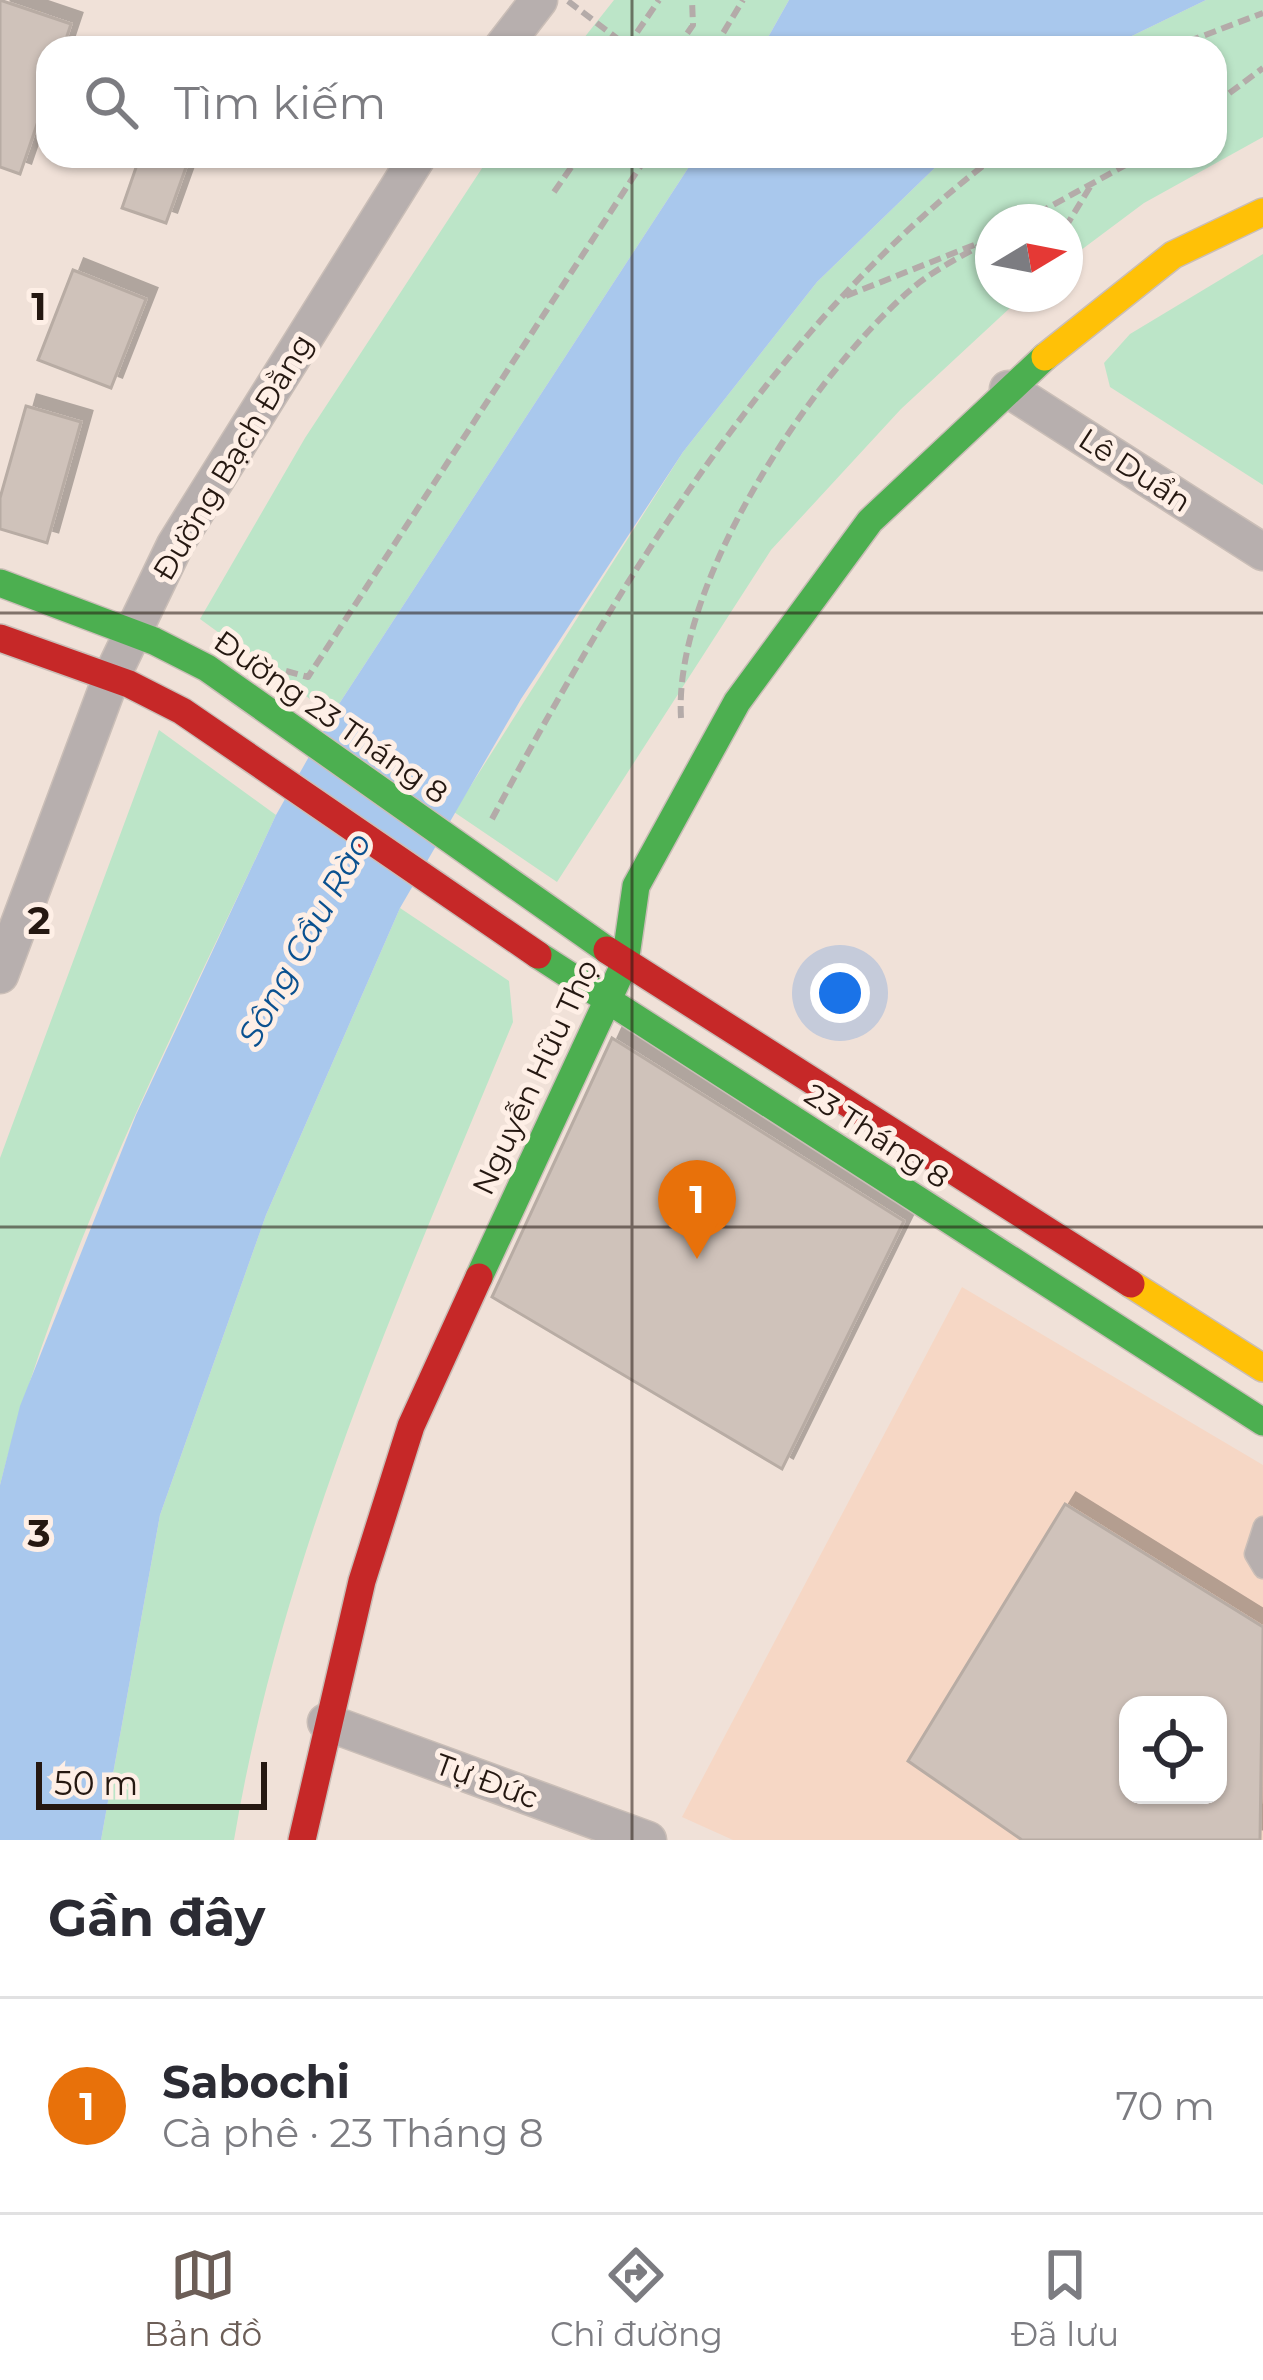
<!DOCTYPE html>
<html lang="vi">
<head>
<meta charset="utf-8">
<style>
	:root { --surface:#fff; --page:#f2f2f3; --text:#2b2b33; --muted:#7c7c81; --line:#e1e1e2; --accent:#6c5e57 }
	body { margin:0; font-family:Montserrat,sans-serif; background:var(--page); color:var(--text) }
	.controls { position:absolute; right:36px; bottom:36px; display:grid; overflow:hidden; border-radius:24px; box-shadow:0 3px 9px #0004 }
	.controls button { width:108px; height:108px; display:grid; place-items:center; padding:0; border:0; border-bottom:3px solid var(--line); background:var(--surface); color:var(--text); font:60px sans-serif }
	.compass { position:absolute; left:975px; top:204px; width:108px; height:108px; border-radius:50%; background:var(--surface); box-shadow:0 3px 9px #0004; rotate:80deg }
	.scale { position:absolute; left:36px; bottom:30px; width:231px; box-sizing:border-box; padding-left:12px; border:6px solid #251811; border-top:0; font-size:33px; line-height:42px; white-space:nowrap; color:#251811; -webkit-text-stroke:9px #feefe6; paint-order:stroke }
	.you { position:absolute; left:840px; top:993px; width:42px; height:42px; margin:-30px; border:9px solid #fff; border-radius:50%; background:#1a73e8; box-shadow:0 0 0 18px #1a73e833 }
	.badge { display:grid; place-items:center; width:78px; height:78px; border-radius:50%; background:var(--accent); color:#fff; font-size:39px; font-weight:700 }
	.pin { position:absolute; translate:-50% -99px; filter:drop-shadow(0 3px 6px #0008) }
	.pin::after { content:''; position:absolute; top:63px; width:42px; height:36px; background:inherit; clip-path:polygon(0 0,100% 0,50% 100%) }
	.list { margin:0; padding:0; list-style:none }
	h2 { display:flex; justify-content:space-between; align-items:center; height:156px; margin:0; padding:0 48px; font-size:51px }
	h2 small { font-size:39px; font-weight:400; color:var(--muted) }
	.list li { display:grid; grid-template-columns:78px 1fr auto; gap:36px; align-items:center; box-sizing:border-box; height:216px; padding:0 48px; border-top:3px solid var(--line) }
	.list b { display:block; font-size:45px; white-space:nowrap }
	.list p { margin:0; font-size:39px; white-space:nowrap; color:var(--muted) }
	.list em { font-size:39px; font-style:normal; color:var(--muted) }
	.icon { flex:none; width:66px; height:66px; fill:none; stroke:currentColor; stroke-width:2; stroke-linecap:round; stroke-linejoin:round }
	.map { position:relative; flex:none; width:1263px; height:1840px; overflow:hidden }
	.search { position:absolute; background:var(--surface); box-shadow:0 3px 9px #0004; left:36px; right:36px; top:36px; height:132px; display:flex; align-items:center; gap:30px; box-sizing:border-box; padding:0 42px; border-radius:36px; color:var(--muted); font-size:45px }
	.sheet { height:372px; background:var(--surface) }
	nav { display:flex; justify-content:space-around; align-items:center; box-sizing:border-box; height:168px; border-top:3px solid var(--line); background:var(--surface); font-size:33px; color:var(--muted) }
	nav a { display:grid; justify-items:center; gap:6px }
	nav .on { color:var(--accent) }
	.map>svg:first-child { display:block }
</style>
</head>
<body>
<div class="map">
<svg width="1263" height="1840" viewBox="0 0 1263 1840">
	<defs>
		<filter id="shadow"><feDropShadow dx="11" dy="-11" stdDeviation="0" flood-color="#0004"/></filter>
	</defs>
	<rect width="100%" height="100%" fill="#f0e1d8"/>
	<path fill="#f6d7c5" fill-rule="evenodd" d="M962,1287L1263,1465V1840H733L682,1817ZM1128,1705H1218V1795H1128Z"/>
	<path fill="#bce5c8" d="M614,0H789L762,48H576Z
		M1206,0H1263V137L1144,203L1065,262V222H993V294H1025L901,409L771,550L557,882L454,812L683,452L817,282L947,156H1215V48H1107Z
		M490,156H696L337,707L310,699L200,619L305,438Z
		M1263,254V485L1110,387L1104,363L1130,334Z
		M159,730L276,815C175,1032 59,1252 0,1485V1158Z
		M400,908L509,981L513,1022C403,1288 282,1554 234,1840H101L160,1515L266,1215Z"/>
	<path fill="#a9c8ed" d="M789,0H1206L1107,48H762Z
		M696,156H947L817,282L683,452L521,699L400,908L266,1215L160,1515L101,1840H0V1485L20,1406L136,1115L276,815L337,707Z"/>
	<path fill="#cfc2ba" stroke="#b8aca4" stroke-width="3" fill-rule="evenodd" filter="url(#shadow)" d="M0,0L71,24L63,48H48V92L20,174L0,167Z
		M140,156H190L166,223L122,208Z
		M73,270L146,299L111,388L38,360Z
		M26,406L81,422L47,543L0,529V498Z
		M612,1038L904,1221L782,1469L492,1297Z
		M1065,1504L1263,1627L1260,1840H1022L908,1761ZM1128,1705H1218V1795H1128Z"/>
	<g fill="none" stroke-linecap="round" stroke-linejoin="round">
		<defs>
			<path id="lane" d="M1263,1526L1254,1554L1263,1569"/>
			<path id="street" d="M502,48L539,0
				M1008,389L1263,552
				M0,975L111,678L175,545L418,156
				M326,1722L648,1840"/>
			<path id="fast" d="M0,583L154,641L207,668L607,950
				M538,955L1263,1422
				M479,1277L625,963L636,886L737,702L870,521L1045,357"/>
			<path id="slow" d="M1045,357L1173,255L1263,212
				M1131,1284L1263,1368"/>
			<path id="jam" d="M0,638L129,684L182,711L538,955
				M607,950L1131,1284
				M302,1840L362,1581L411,1426L479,1277"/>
		</defs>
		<use href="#lane" stroke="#cabeb7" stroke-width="21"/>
		<use href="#street" stroke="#cabeb7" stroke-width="39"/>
		<use href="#fast" stroke="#cabeb7" stroke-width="30"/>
		<use href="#slow" stroke="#cabeb7" stroke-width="30"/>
		<use href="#jam" stroke="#cabeb7" stroke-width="30"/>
		<path stroke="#b4aba9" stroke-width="6" stroke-dasharray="12 6" stroke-linecap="butt" d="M568,1L627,46
			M627,47L659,0
			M677,48L693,25L692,0
			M714,48L743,0
			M1171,48L1263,13
			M1215,104L1263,68
			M554,192L579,156
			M1022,222L1142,156
			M1065,228L1090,187
			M846,296L979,243
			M286,671L308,677L647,156
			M681,718C673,584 810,379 908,292C932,270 965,255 993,238
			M492,819C618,583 780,318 996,156"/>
		<use href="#lane" stroke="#b7afae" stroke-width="18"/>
		<use href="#street" stroke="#b7afae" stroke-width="36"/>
		<use href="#fast" stroke="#4caf50" stroke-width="27"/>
		<use href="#slow" stroke="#ffc107" stroke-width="27"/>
		<use href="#jam" stroke="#c62828" stroke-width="27"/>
	</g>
	<path fill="none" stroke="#251811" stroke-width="3" stroke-opacity="0.55" d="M632,0V48M632,156V1840M0,613H1263M0,1227H1263"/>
	<g text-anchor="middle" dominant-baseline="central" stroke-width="10" stroke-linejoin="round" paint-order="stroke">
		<g font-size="30" fill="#251811" stroke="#feefe6">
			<text transform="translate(233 457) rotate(-59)">Đường Bạch Đằng</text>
			<text transform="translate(1135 470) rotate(33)">Lê Duẩn</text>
			<text transform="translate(331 717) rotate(35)">Đường 23 Tháng 8</text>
			<text transform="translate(535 1077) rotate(-65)">Nguyễn Hữu Thọ</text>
			<text transform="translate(877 1136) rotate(33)">23 Tháng 8</text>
			<text transform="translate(487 1781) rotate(20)">Tự Đức</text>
		</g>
		<g font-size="33" font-style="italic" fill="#0a5190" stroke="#feefe6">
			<text transform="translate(304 939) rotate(-61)">Sông Cầu Rào</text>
		</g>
	</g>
	<g font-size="39" text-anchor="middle" font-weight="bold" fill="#251811" stroke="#feefe6" stroke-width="10" stroke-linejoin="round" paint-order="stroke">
		<text x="39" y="320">1</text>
		<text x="39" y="934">2</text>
		<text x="39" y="1547">3</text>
	</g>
</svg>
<div class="controls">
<button><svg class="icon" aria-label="locate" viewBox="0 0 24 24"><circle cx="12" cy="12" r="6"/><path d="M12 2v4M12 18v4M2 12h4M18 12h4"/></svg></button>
</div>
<svg class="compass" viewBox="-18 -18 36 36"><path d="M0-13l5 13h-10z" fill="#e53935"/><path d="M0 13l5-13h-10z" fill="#7c7c81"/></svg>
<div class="scale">50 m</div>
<div class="you"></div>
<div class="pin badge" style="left:697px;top:1259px;background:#e8710a">1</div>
<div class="search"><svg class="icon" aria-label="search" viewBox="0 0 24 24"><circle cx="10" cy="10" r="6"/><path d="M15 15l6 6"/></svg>Tìm kiếm</div>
</div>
<section class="sheet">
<h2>Gần đây<small></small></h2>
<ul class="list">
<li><span class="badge" style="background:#e8710a">1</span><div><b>Sabochi</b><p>Cà phê · 23 Tháng 8</p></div><em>70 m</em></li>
</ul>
</section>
<nav>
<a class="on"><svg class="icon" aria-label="map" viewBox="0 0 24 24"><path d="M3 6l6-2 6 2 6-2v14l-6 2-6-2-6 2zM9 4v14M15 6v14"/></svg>Bản đồ</a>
<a><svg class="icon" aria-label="directions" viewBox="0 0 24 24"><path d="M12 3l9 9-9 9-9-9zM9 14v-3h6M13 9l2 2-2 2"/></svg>Chỉ đường</a>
<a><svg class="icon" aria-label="saved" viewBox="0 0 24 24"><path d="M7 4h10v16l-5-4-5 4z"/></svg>Đã lưu</a>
</nav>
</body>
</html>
